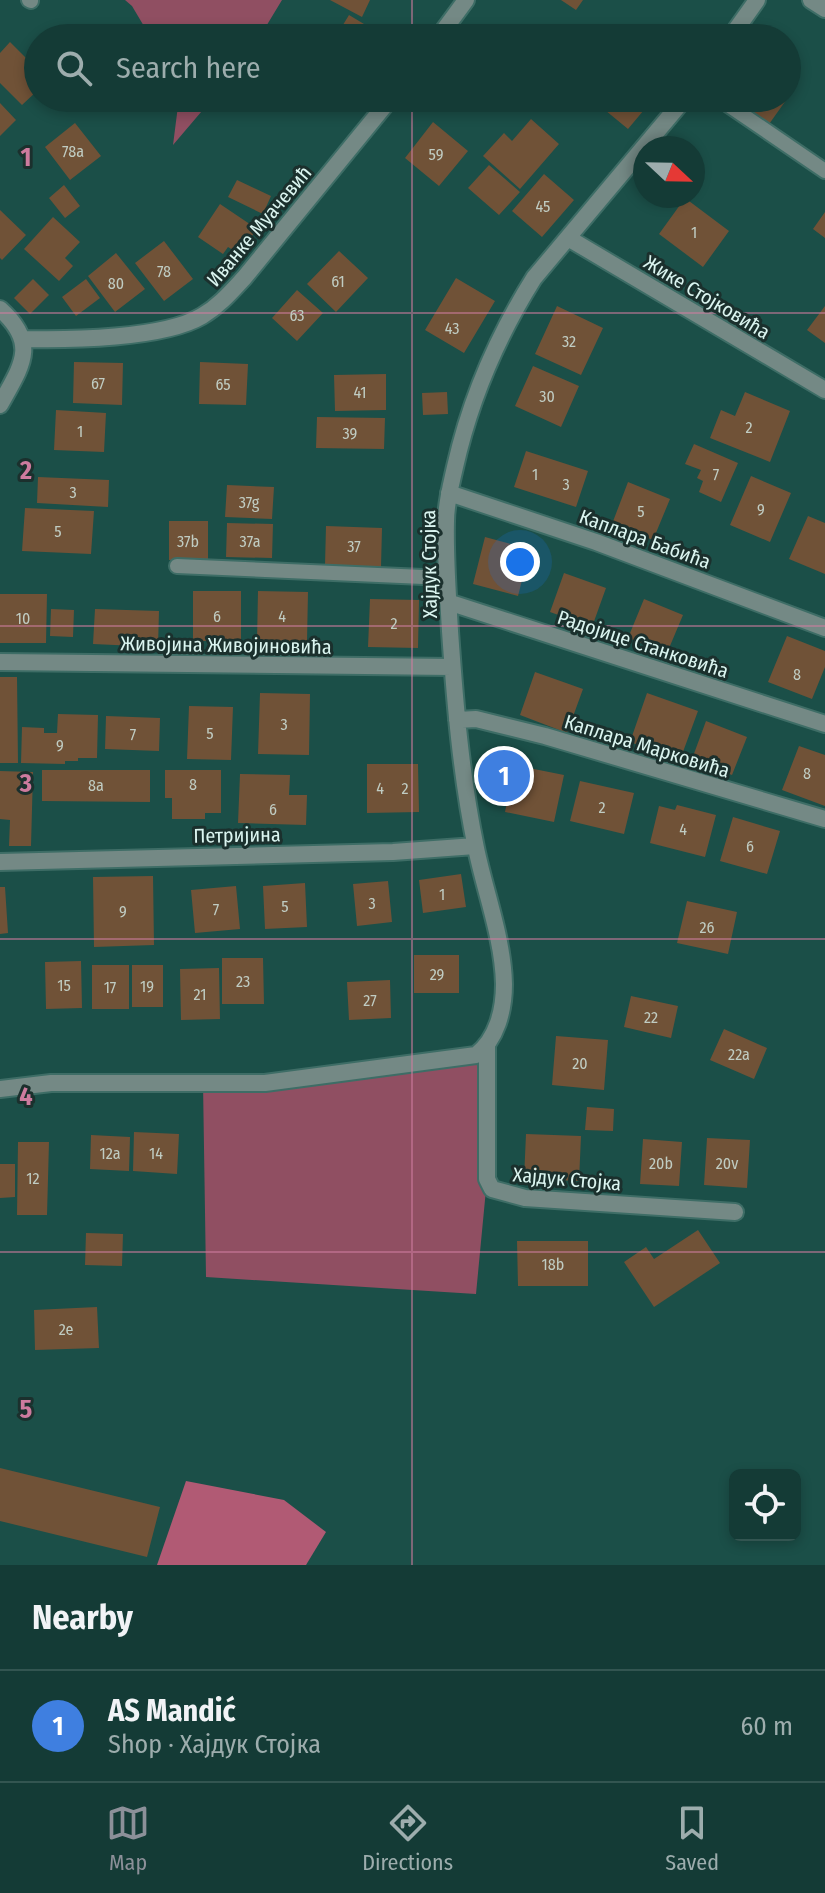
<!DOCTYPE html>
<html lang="en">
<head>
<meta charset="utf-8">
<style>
	:root { --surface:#143b36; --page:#1d423e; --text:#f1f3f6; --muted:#9dadad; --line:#335551; --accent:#8c9099 }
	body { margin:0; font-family:"Fira Sans Condensed",sans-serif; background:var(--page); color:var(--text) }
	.controls { position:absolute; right:24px; bottom:24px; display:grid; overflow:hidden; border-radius:12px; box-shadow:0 4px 12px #0003 }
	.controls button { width:72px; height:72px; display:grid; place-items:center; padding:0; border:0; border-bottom:2px solid var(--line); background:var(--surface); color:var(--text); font:40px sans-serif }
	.compass { position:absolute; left:633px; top:136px; width:72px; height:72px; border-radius:50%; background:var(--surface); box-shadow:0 4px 12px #0003; rotate:112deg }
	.you { position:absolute; left:520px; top:562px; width:28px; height:28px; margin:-20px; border:6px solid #fff; border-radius:50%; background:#1a73e8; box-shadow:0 0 0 12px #1a73e833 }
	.badge { display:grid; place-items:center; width:52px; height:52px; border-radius:50%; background:var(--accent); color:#fff; font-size:26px; font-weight:700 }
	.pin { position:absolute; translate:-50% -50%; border:4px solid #fff; box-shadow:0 2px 8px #0006 }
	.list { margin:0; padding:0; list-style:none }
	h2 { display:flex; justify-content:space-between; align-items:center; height:104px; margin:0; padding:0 32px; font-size:34px }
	h2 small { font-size:26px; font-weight:400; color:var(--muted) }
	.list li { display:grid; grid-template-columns:52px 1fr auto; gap:24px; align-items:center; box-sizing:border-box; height:112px; padding:0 32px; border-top:2px solid var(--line) }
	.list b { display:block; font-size:30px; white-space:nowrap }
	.list p { margin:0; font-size:26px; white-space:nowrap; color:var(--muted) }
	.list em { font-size:26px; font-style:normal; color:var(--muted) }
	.icon { flex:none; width:44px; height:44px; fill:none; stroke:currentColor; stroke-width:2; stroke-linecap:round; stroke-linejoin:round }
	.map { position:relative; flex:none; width:825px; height:1565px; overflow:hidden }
	.search { position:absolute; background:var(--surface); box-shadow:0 4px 12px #0003; left:24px; right:24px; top:24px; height:88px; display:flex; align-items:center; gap:20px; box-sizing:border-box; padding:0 28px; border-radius:44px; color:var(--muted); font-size:30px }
	.sheet { height:216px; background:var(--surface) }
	nav { display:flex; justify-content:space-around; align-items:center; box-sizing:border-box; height:112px; border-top:2px solid var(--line); background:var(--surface); font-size:22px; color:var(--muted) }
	nav a { display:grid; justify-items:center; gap:4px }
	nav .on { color:var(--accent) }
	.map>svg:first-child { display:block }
</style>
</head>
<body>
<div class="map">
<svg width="825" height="1565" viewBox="0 0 825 1565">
	<rect width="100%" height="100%" fill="#1b4f48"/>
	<path fill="#904f62" d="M125,0H282L259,38H151L132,6Z
		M179,98H213L173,145Z
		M487,1047V1179L476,1294L206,1277L203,1083Z"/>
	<path fill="#b15a74" d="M186,1481L284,1500L326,1532L306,1565H157Z"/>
	<path fill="#705237" d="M330,0H370L362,17Z
		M561,0H583L576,10Z
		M349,15L379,33L375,38H335Z
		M10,42L38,70V90L22,105L0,83V53Z
		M787,84L794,89L767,127L735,104L739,98H787Z
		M308,98H336L332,108Z
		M597,98H654L628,129L594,101Z
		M0,103L16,120L0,136Z
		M531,119L559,144L520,189L483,156L504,133L512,141Z
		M433,122L468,151L439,186L405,158Z
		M75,123L101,156L70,180L45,147Z
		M489,165L520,192L499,215L468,188Z
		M544,174L574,200L542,237L512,211Z
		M237,180L271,196L263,214L228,197Z
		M64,185L80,206L65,218L49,198Z
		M685,198L729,231L703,267L659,234Z
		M220,204L257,229L239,254L228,247L223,254L198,237Z
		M0,210L26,235L2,260L0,258Z
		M825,212V238L813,229Z
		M53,217L80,242L65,258L73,266L59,281L24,249Z
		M164,241L193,279L164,301L135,263Z
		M339,251L368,278L336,312L307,284Z
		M116,253L145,289L115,312L88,276Z
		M456,278L495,301L464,353L425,330Z
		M33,279L49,295L30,314L14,298Z
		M86,279L100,298L76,316L62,297Z
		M297,290L323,313L297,341L272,318Z
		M557,306L603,328L581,375L535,354Z
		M825,306V343L807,330Z
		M74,362L123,363L122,405L73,403Z
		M200,362L248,364L246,405L199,404Z
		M533,366L579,386L561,427L515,406Z
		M386,374V410L335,411L334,375Z
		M447,392L448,414L423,415L422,393Z
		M745,392L790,411L770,462L710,438L721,410L735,416Z
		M56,410L106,413L104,452L54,450Z
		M317,417L385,418L384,449L316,448Z
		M694,444L738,463L721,502L699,492L703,481L697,478L701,470L685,464Z
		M526,451L588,471L576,507L514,487Z
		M751,476L791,493L770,542L730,525Z
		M38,477L109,480L108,507L37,503Z
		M628,482L670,499L653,540L612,524Z
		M227,485L274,487L272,519L225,517Z
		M25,508L94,511L91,554L22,551Z
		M808,516L825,523V574L789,559Z
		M169,521H208V560H169Z
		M227,523L273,524L272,558L226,557Z
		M326,526L382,528L381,567L325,565Z
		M485,537L530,549L518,596L473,584Z
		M564,573L606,588L592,627L550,612Z
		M193,591H241V641H193Z
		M258,591L308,592L307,642L257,641Z
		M0,594H47L46,643H0Z
		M370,599L419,600L418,648L368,647Z
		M644,599L683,615L667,653L628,638Z
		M51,609L74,610L73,637L50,636Z
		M95,609L159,611L158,647L93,644Z
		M787,636L825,651V667L812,699L768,682Z
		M535,672L583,689L567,733L520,715Z
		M0,677H17L18,763H0Z
		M260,693L310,694L309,755L258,754Z
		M647,693L698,711L680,760L630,742Z
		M189,706L233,707L231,760L187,759Z
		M58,714L98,715L97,758H78V761H65V764L21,763L22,727L44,728V733H57Z
		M106,716L160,718L159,751L105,749Z
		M706,721L747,737L732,775L692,759Z
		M799,746L825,755V806L782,790Z
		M367,764H418L419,812L367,813Z
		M514,765L564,775L554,822L505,812Z
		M42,770H150V802L42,801Z
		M165,770H221V813H205V819H172V798H165Z
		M0,771L33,772L31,846H9L10,820L0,819Z
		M240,774L290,775L289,795H307L306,825L238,823Z
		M580,781L634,793L624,834L570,821Z
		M677,805L716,815L705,857L650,843L659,806L675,810Z
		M733,817L780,831L767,874L720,861Z
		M461,874L466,907L423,913L419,880Z
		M153,876L154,945L94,947L93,877Z
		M388,881L392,922L357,926L353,884Z
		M305,883L307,927L265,929L263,886Z
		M236,886L240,929L195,933L191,890Z
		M0,887H5L8,933L0,934Z
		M687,901L737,912L728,954L677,943Z
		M414,955H459V993H414Z
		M222,958H263L264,1004H222Z
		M81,961L82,1008L46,1009L45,962Z
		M92,965H129V1009H92Z
		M132,965H163V1007H132Z
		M219,968L220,1019L181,1020L180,969Z
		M390,980L391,1018L349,1020L347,982Z
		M631,996L678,1006L671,1038L624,1027Z
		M724,1029L767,1048L754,1079L710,1060Z
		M556,1036L608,1040L604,1090L552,1085Z
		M587,1107L614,1109L613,1131L585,1130Z
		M134,1132L179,1134L177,1174L133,1171Z
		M526,1134L581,1136L579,1181L524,1179Z
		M91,1135L130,1137L129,1171L90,1169Z
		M707,1138L750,1140L747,1188L704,1185Z
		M643,1139L682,1142L679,1186L640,1184Z
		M18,1142H49L47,1215H17Z
		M0,1164H15V1197L0,1198Z
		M698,1230L720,1263L654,1307L624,1262L646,1247L654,1259Z
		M86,1233L123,1234L122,1266L85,1265Z
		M517,1241H588V1286H518Z
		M97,1307L99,1348L35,1350L34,1310Z
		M0,1468L160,1507L147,1557L0,1521Z"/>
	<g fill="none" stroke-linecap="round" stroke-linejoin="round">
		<defs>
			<path id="service" d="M29,0L31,1
				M718,98L825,171
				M177,566L446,578"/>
			<path id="minor" d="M811,0L825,9
				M438,38L466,0
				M730,38L757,0
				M568,238L825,390
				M0,309C39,344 22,365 0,405
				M23,339C69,340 163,339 202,316C219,306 231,292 244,278L391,98
				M449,493L596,542L825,628
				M448,602L825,724
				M0,662L452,667
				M457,720L476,719L545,736L825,819
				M0,862L393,852L475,846
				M487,1047V1179L492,1189L525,1198L735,1212
				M0,1089L51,1083H265L476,1055C497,1039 504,1010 504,984C503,938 485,892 476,848C461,776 455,703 450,631C448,594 445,558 446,521C446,503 451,485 455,467C470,400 497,337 534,278L685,98"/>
		</defs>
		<use href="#service" stroke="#3e6d66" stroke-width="18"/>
		<use href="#minor" stroke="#3e6d66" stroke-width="20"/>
		<use href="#service" stroke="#748985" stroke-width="14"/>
		<use href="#minor" stroke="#748985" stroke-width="16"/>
	</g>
	<path fill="none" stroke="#cd7b9e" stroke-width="2" stroke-opacity="0.55" d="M412,0V38M412,98V1565M0,313H825M0,626H825M0,939H825M0,1252H825"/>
	<g text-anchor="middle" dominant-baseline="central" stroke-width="6" stroke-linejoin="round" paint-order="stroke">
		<g font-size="16" fill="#c0ccc2">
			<text x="73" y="151">78a</text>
			<text x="436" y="154">59</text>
			<text x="543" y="206">45</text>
			<text x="694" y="232">1</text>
			<text x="164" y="271">78</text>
			<text x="338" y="281">61</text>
			<text x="116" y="283">80</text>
			<text x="297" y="315">63</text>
			<text x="452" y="328">43</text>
			<text x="569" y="341">32</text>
			<text x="98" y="383">67</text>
			<text x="223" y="384">65</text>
			<text x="360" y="392">41</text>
			<text x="547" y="396">30</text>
			<text x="749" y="427">2</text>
			<text x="80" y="431">1</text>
			<text x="350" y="433">39</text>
			<text x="535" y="474">1</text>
			<text x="716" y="474">7</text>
			<text x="566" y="484">3</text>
			<text x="73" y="492">3</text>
			<text x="249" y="502">37g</text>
			<text x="761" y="509">9</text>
			<text x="641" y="511">5</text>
			<text x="58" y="531">5</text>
			<text x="188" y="541">37b</text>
			<text x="250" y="541">37a</text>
			<text x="354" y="546">37</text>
			<text x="217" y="616">6</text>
			<text x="282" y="616">4</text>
			<text x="23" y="618">10</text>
			<text x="394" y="623">2</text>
			<text x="797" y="674">8</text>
			<text x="284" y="724">3</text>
			<text x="210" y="733">5</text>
			<text x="133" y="734">7</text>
			<text x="60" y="745">9</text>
			<text x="807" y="773">8</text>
			<text x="193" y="784">8</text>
			<text x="96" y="785">8a</text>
			<text x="380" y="788">4</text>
			<text x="405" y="788">2</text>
			<text x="602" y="807">2</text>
			<text x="273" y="809">6</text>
			<text x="683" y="829">4</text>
			<text x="750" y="846">6</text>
			<text x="442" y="894">1</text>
			<text x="372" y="903">3</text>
			<text x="285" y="906">5</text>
			<text x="216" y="909">7</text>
			<text x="123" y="911">9</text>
			<text x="707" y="927">26</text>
			<text x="437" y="974">29</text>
			<text x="243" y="981">23</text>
			<text x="64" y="985">15</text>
			<text x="147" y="986">19</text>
			<text x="110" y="987">17</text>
			<text x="200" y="994">21</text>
			<text x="370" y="1000">27</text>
			<text x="651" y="1017">22</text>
			<text x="739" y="1054">22a</text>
			<text x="580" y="1063">20</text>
			<text x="110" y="1153">12a</text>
			<text x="156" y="1153">14</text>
			<text x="661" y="1163">20b</text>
			<text x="727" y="1163">20v</text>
			<text x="33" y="1178">12</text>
			<text x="553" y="1264">18b</text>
			<text x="66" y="1329">2e</text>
		</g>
		<g font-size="20" fill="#dbf5f0" stroke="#1b302d">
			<text transform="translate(259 226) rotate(-50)">Иванке Муачевић</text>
			<text transform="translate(707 297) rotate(31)">Жике Стојковића</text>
			<text transform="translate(645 539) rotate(20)">Каплара Бабића</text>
			<text transform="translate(429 564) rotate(-91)">Хајдук Стојка</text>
			<text transform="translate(643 644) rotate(18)">Радојице Станковића</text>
			<text transform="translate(226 645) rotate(1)">Живојина Живојиновића</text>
			<text transform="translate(647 746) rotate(17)">Каплара Марковића</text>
			<text transform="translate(237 835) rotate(-1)">Петријина</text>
			<text transform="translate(567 1179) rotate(5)">Хајдук Стојка</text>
		</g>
	</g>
	<g font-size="26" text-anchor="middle" font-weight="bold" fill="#cd7b9e" stroke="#1b302d" stroke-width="6" stroke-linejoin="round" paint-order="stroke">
		<text x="26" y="166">1</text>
		<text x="26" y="479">2</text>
		<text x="26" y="792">3</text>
		<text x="26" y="1105">4</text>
		<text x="26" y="1418">5</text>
	</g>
</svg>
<div class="controls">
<button><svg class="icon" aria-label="locate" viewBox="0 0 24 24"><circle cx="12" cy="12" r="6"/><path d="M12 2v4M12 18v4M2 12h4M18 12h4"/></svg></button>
</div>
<svg class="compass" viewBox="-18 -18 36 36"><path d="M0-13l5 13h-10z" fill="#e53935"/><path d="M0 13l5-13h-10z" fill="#9dadad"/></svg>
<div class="you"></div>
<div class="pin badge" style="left:504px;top:776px;background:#3f7fe0">1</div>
<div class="search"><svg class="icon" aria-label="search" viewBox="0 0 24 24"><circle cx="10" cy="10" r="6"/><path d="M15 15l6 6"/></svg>Search here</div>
</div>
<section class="sheet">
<h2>Nearby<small></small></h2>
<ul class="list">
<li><span class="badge" style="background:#3f7fe0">1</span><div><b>AS Mandić</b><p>Shop · Хајдук Стојка</p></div><em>60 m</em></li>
</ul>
</section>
<nav>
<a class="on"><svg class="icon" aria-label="map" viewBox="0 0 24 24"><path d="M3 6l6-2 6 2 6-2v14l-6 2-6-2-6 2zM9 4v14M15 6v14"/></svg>Map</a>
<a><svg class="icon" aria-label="directions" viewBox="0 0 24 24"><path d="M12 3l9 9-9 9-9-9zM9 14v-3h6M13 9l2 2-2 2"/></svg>Directions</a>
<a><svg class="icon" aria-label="saved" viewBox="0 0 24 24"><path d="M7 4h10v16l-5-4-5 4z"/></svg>Saved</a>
</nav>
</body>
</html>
